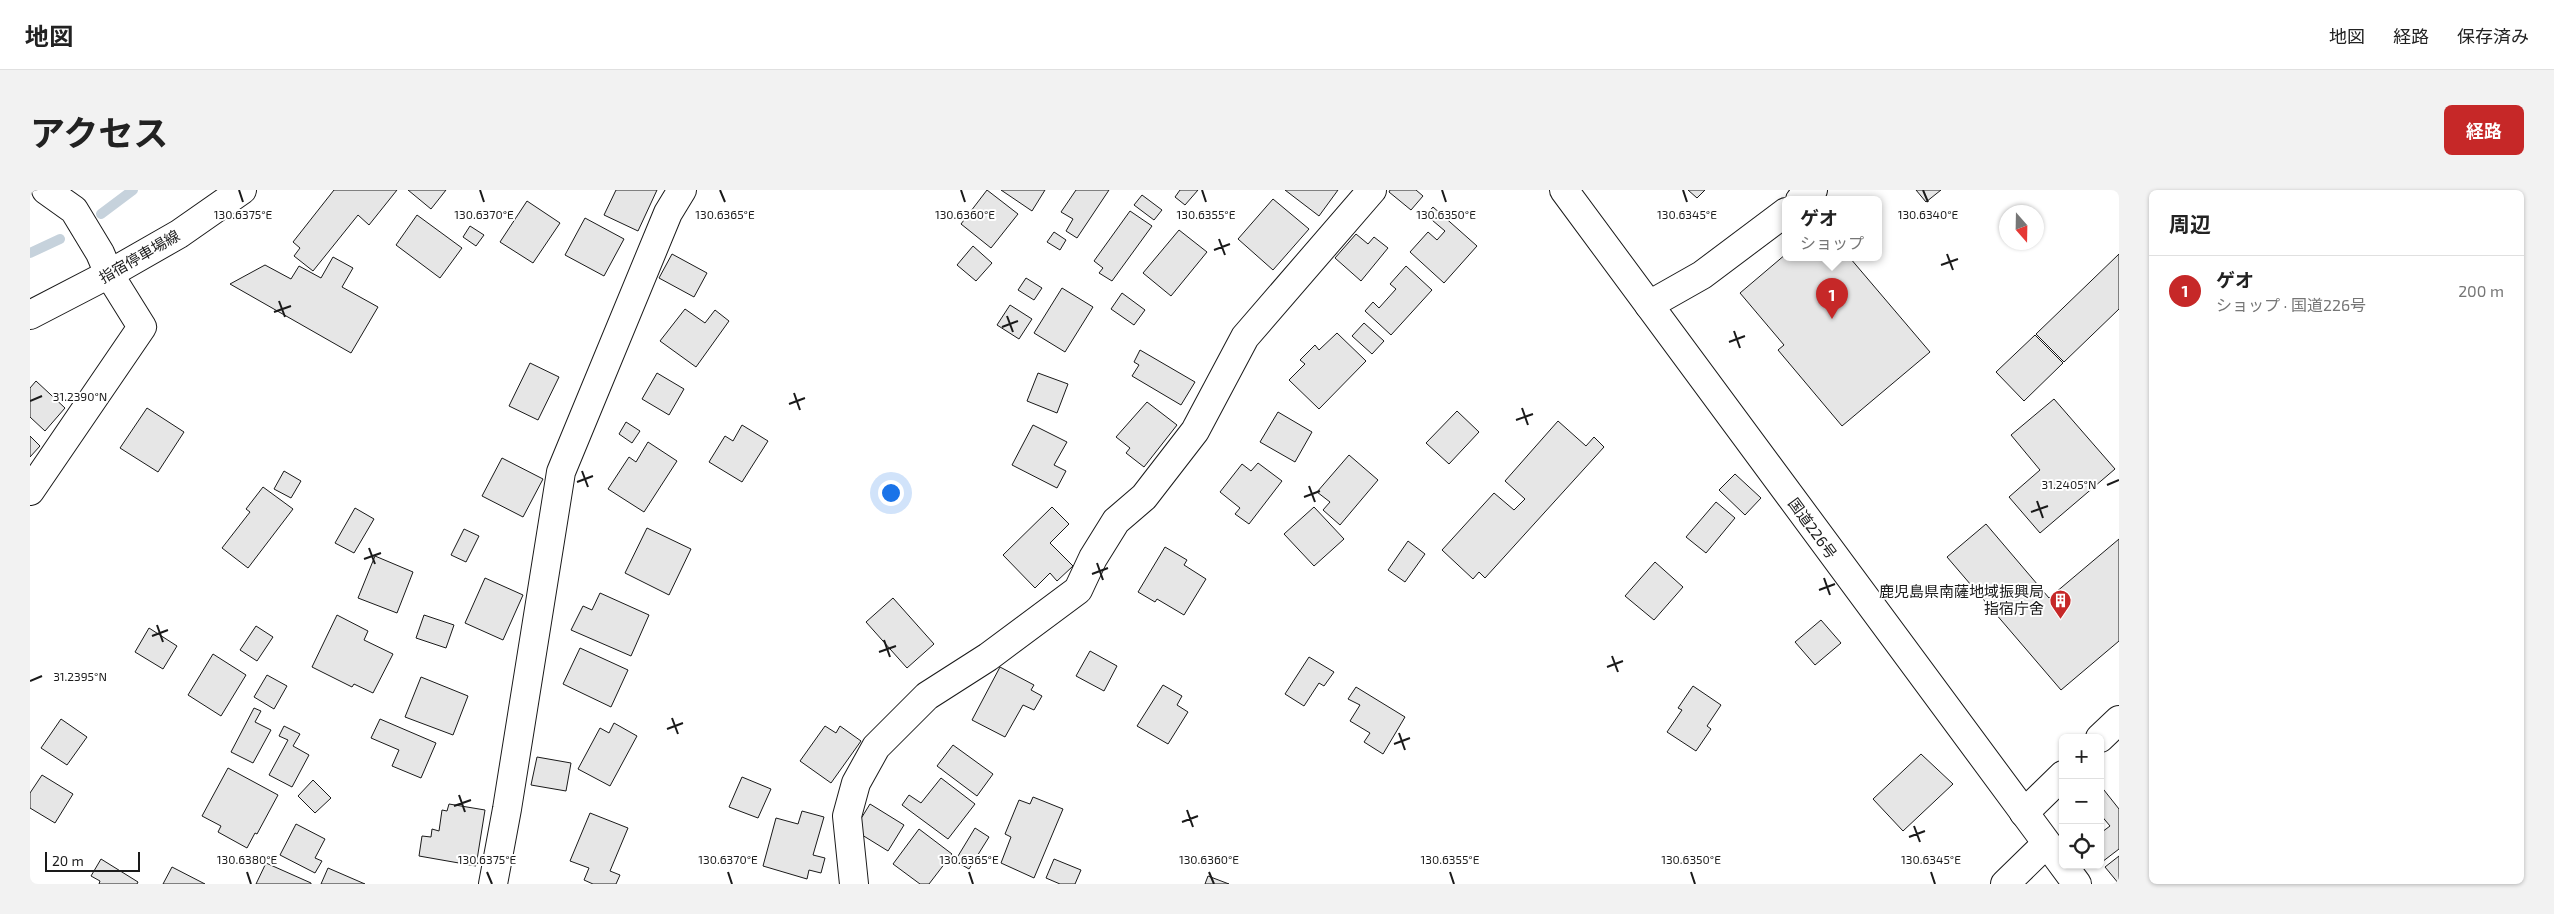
<!DOCTYPE html>
<html lang="ja">
<head>
<meta charset="utf-8">
<style>
	:root { --surface:#fff; --page:#f2f2f2; --text:#222; --muted:#767676; --line:#e0e0e0; --accent:#c62828 }
	body { margin:0; font-family:"Exo 2","Noto Sans JP",sans-serif; background:var(--page); color:var(--text) }
	.controls { position:absolute; right:15px; bottom:15px; display:grid; overflow:hidden; border-radius:8px; box-shadow:0 1px 4px #0004 }
	.controls button { width:45px; height:45px; display:grid; place-items:center; padding:0; border:0; border-bottom:1px solid var(--line); background:var(--surface); color:var(--text); font:25px sans-serif }
	.compass { position:absolute; left:1969px; top:15px; width:45px; height:45px; border-radius:50%; background:var(--surface); box-shadow:0 1px 4px #0004; rotate:160deg }
	.scale { position:absolute; left:15px; bottom:12px; width:95px; box-sizing:border-box; padding-left:5px; border:2px solid #1a1a1a; border-top:0; font-size:14px; line-height:18px; white-space:nowrap; color:#1a1a1a; -webkit-text-stroke:4px #fff; paint-order:stroke }
	.you { position:absolute; left:860px; top:302px; width:18px; height:18px; margin:-12px; border:4px solid #fff; border-radius:50%; background:#1a73e8; box-shadow:0 0 0 8px #1a73e833 }
	.badge { display:grid; place-items:center; width:32px; height:32px; border-radius:50%; background:var(--accent); color:#fff; font-size:16px; font-weight:700 }
	.pin { position:absolute; translate:-50% -41px; filter:drop-shadow(0 1px 2px #0008) }
	.pin::after { content:''; position:absolute; top:26px; width:18px; height:15px; background:inherit; clip-path:polygon(0 0,100% 0,50% 100%) }
	.popup { position:absolute; left:1752px; top:6px; width:100px; height:65px; box-sizing:border-box; display:grid; place-content:center; border-radius:8px; background:var(--surface); filter:drop-shadow(0 1px 4px #0005); font-size:16px; white-space:nowrap; color:var(--muted) }
	.popup b { font-size:19px; color:var(--text) }
	.popup::after { content:''; position:absolute; left:50%; top:100%; margin-left:-10px; border:10px solid transparent; border-top-color:var(--surface) }
	.list { margin:0; padding:0; list-style:none }
	h2 { display:flex; justify-content:space-between; align-items:center; height:65px; margin:0; padding:0 20px; font-size:21px }
	h2 small { font-size:16px; font-weight:400; color:var(--muted) }
	.list li { display:grid; grid-template-columns:32px 1fr auto; gap:15px; align-items:center; box-sizing:border-box; height:70px; padding:0 20px; border-top:1px solid var(--line) }
	.list b { display:block; font-size:19px; white-space:nowrap }
	.list p { margin:0; font-size:16px; white-space:nowrap; color:var(--muted) }
	.list em { font-size:16px; font-style:normal; color:var(--muted) }
	.icon { flex:none; width:28px; height:28px; fill:none; stroke:currentColor; stroke-width:2; stroke-linecap:round; stroke-linejoin:round }
	.map { position:relative; flex:none; width:2089px; height:694px; overflow:hidden; border-radius:8px }
	header { display:flex; align-items:center; gap:30px; box-sizing:border-box; height:70px; padding:0 25px; background:var(--surface); border-bottom:1px solid var(--line) }
	header strong { font-size:24px }
	nav { display:flex; gap:28px; margin-inline-start:auto; font-size:18px }
	.intro { display:flex; align-items:center; justify-content:space-between; box-sizing:border-box; height:120px; padding:0 30px }
	h1 { margin:0; font-size:35px }
	.button { padding:12px 22px; border-radius:8px; background:var(--accent); color:#fff; font-size:18px; font-weight:700 }
	main { display:flex; gap:30px; padding:0 30px }
	aside { flex:1; background:var(--surface); border-radius:8px; box-shadow:0 1px 4px #0004 }
	.map>svg:first-child { display:block }
</style>
</head>
<body>
<header>
<strong>地図</strong>
<nav><a>地図</a><a>経路</a><a>保存済み</a></nav>
</header>
<div class="intro"><h1>アクセス</h1><a class="button">経路</a></div>
<main>
<div class="map">
<svg width="2089" height="694" viewBox="0 0 2089 694">
	<rect width="100%" height="100%" fill="#fff"/>
	<g fill="none" stroke-linecap="round" stroke-linejoin="round">
		<path stroke="#c6d2dc" stroke-width="10" d="M71,24L103,0
			M0,63L30,49"/>
	</g>
	<path fill="#e6e6e6" stroke="#1a1a1a" d="M304,0H367L339,35L328,25L283,81L264,66L270,58L263,52Z
		M378,0H416L401,19Z
		M586,0H627L608,41L574,25Z
		M957,0L988,24L961,58L931,34Z
		M971,0H1015L1002,21Z
		M1046,0H1079L1047,48L1036,41L1043,29L1031,22Z
		M1150,0H1168L1155,15L1145,7Z
		M1255,0H1308L1289,26Z
		M1360,0H1386L1393,6L1381,20L1359,2Z
		M1658,0H1675L1667,8Z
		M1886,0H1911L1896,12Z
		M1112,5L1132,20L1124,30L1104,15Z
		M1243,9L1279,39L1243,80L1208,49Z
		M497,11L530,33L503,73L470,52Z
		M1403,17L1447,56L1414,93L1380,62L1398,42L1407,50L1415,41L1396,25Z
		M1100,21L1122,36L1082,91L1069,83L1073,78L1064,71Z
		M387,25L432,58L410,88L366,55Z
		M555,28L594,49L574,86L535,65Z
		M440,36L454,45L446,56L433,47Z
		M1149,40L1177,62L1141,106L1113,83Z
		M1024,42L1036,50L1030,60L1017,52Z
		M1326,44L1338,54L1344,47L1358,58L1331,91L1305,68Z
		M943,56L962,73L946,91L927,75Z
		M642,64L677,83L664,107L629,88Z
		M1756,64V68H1820L1900,162L1812,236L1748,160L1754,155L1710,103Z
		M2089,64V119L2034,172L2006,144Z
		M303,67L323,78L312,97L348,117L321,163L200,94L235,75L261,89L269,76L291,88Z
		M1376,76L1402,100L1361,145L1335,121L1343,112L1349,118L1366,99L1360,94Z
		M996,88L1012,98L1004,110L988,100Z
		M1032,98L1063,117L1035,162L1004,143Z
		M1092,103L1115,120L1104,135L1081,119Z
		M980,115L1002,129L989,149L967,135Z
		M655,119L675,133L685,120L699,131L666,177L630,151Z
		M1334,133L1354,151L1342,164L1322,146Z
		M1307,143L1336,171L1289,219L1259,190L1275,174L1270,170L1285,155L1289,160Z
		M2005,145L2033,173L1994,211L1966,182Z
		M1110,160L1165,192L1151,215L1102,186L1109,175L1104,172Z
		M500,173L529,187L508,230L479,216Z
		M627,183L654,199L639,225L612,209Z
		M1008,183L1038,194L1027,223L997,211Z
		M6,191L35,218L15,241L0,227V198Z
		M2024,209L2085,279L2010,343L1979,307L2010,280L1981,245Z
		M1117,212L1147,235L1114,277L1096,263L1100,258L1086,247Z
		M117,218L154,242L128,282L90,258Z
		M1427,221L1449,242L1419,274L1396,253Z
		M1248,222L1282,242L1265,272L1230,252Z
		M1528,231L1556,256L1564,247L1574,257L1455,388L1449,382L1443,389L1412,360L1464,303L1484,320L1495,309L1475,291Z
		M596,232L610,241L602,253L589,244Z
		M712,235L738,251L712,292L679,272L695,246L703,251Z
		M1003,235L1037,252L1024,275L1036,281L1027,298L982,275Z
		M0,246L10,256L0,267Z
		M618,252L647,271L614,322L578,299L599,267L606,272Z
		M1319,265L1348,290L1310,335L1293,320L1300,312L1287,302Z
		M472,268L513,289L493,327L452,306Z
		M1228,273L1252,291L1219,334L1205,324L1210,318L1190,302L1212,274L1221,281Z
		M254,281L271,291L261,308L244,299Z
		M1705,284L1731,308L1715,325L1689,300Z
		M233,297L263,319L218,378L192,358L220,322L216,319Z
		M1686,312L1705,328L1676,363L1656,347Z
		M1022,317L1039,334L1020,353L1043,376L1027,391L1020,383L1005,398L973,365Z
		M1284,317L1314,349L1284,376L1254,344Z
		M325,318L344,329L324,363L305,353Z
		M1956,334L2019,408L2089,349V451L2031,500L1917,367Z
		M617,338L661,359L639,405L595,383Z
		M434,339L449,346L436,372L421,365Z
		M1378,351L1395,364L1375,392L1358,380Z
		M1135,357L1157,370L1154,375L1176,389L1154,425L1127,409L1125,412L1108,402Z
		M345,366L383,382L367,423L328,408Z
		M1625,372L1653,397L1624,430L1595,406Z
		M455,388L493,405L473,450L435,433Z
		M570,403L619,425L601,466L541,440L553,416L562,420Z
		M863,408L904,454L877,478L836,432Z
		M307,425L338,441L334,450L363,464L343,503L324,494L322,497L282,477Z
		M394,425L424,435L416,458L386,448Z
		M1791,430L1811,453L1785,475L1765,452Z
		M226,436L243,447L227,471L210,460Z
		M119,438L147,456L133,479L105,462Z
		M550,458L598,480L581,517L533,494Z
		M1060,461L1087,476L1074,501L1046,486Z
		M183,464L216,485L191,526L158,505Z
		M1279,467L1304,482L1294,496L1289,493L1274,516L1255,504Z
		M970,477L1004,495L1001,500L1012,506L1004,520L993,515L975,547L942,530Z
		M237,485L257,496L244,519L224,507Z
		M391,487L438,506L423,545L375,527Z
		M1133,495L1152,506L1147,515L1158,522L1138,554L1107,536Z
		M1663,496L1691,515L1677,536L1681,539L1666,561L1637,542L1652,520L1648,518Z
		M1326,497L1375,527L1353,564L1334,552L1340,543L1320,531L1330,515L1318,509Z
		M224,518L231,521L225,532L241,540L223,573L201,562Z
		M31,529L57,547L37,575L11,558Z
		M350,529L406,553L391,588L362,576L369,560L341,548Z
		M584,533L607,546L580,596L548,579L570,538L579,543Z
		M254,536L270,544L263,556L279,565L262,597L239,585L258,550L249,546Z
		M795,536L806,543L810,536L831,551L801,593L770,571Z
		M923,555L963,584L947,606L907,576Z
		M1891,564L1923,594L1873,641L1843,609Z
		M507,567L541,573L536,601L501,595Z
		M198,578L248,605L227,644L225,643L217,658L188,642L191,636L172,626Z
		M12,585L43,604L25,633L0,618V603Z
		M712,587L741,599L728,628L699,617Z
		M911,588L945,614L918,649L872,615L879,605L891,613Z
		M283,590L301,608L285,623L268,606Z
		M2070,595L2089,619V659L2072,672L2070,669V640L2072,642L2080,636L2070,624Z
		M1003,607L1033,619L1004,688L971,673L981,647L975,644L989,610L1000,614Z
		M419,614L455,620L446,676L389,666L392,646L401,647L402,639L409,641L412,620L417,621Z
		M840,614L874,635L858,661L824,640Z
		M772,621L794,627L783,665L795,668L791,683L779,680L777,689L733,676L746,628L768,634Z
		M560,623L598,638L580,681L590,685L586,694H563L554,690L559,678L540,671Z
		M266,634L295,649L285,668L292,671L285,683L250,665Z
		M945,638L959,647L939,679L925,671Z
		M889,639L922,664L899,694H890L863,674Z
		M2089,666V694L2075,677Z
		M71,669L108,692L107,694H69L70,691L61,686Z
		M1024,669L1051,680L1045,694H1030L1016,688Z
		M236,673L281,693V694H226Z
		M142,677L175,694H133Z
		M298,678L335,694H291Z
		M1178,686L1199,694H1175Z"/>
	<g fill="none" stroke-linecap="round" stroke-linejoin="round">
		<defs>
			<path id="street" d="M1770,10L1783,0
				M1619,115L1672,85L1756,22
				M0,301L112,137L79,84L70,63L44,20L16,0
				M2070,548L2089,530
				M1994,623L2033,585
				M463,694L477,619L531,282L638,23L652,0
				M824,694L817,626L826,593L846,557L897,506L958,467L1048,400L1063,368L1086,331L1114,307L1165,241L1215,147L1342,0
				M1975,694L2016,654"/>
			<path id="secondary" d="M0,125L79,84L149,44L212,0"/>
			<path id="highway" d="M1534,0L2047,694"/>
		</defs>
		<use href="#street" stroke="#1a1a1a" stroke-width="30"/>
		<use href="#secondary" stroke="#1a1a1a" stroke-width="30"/>
		<use href="#highway" stroke="#1a1a1a" stroke-width="30"/>
		<use href="#street" stroke="#fff" stroke-width="28"/>
		<use href="#secondary" stroke="#fff" stroke-width="28"/>
		<use href="#highway" stroke="#fff" stroke-width="28"/>
	</g>
	<path fill="none" stroke="#1a1a1a" stroke-width="2" d="M209,0L213,12M450,0L454,12M690,0L695,12M931,0L935,12M1172,0L1176,12M1412,0L1416,12M1653,0L1657,12M1893,0L1898,12M1189,49L1195,65M1184,60L1200,54M1917,64L1923,80M1911,75L1928,69M249,111L255,127M244,122L261,116M977,126L983,142M972,137L988,131M1704,141L1710,158M1699,152L1715,146M764,203L770,220M0,211L12,206M759,214L775,208M1492,218L1498,235M1486,230L1503,224M552,281L558,297M547,292L563,286M2077,295L2089,290M1279,296L1285,312M1274,307L1290,301M2007,311L2013,328M2001,322L2018,316M339,358L345,374M334,369L351,363M1067,373L1073,390M1062,384L1078,378M1794,388L1800,405M1789,400L1805,394M127,435L133,452M122,446L138,440M854,450L860,467M849,462L866,456M1582,466L1588,482M1577,477L1593,471M0,491L12,486M642,528L648,544M637,539L653,533M1369,543L1375,560M1364,554L1380,548M429,605L435,622M424,616L441,610M1157,620L1163,637M1152,632L1168,626M1884,636L1890,652M1879,647L1895,641M217,682L221,694M457,682L462,694M698,682L702,694M939,682L943,694M1179,682L1184,694M1420,682L1424,694M1661,682L1665,694M1901,682L1905,694"/>
	<defs>
		<symbol id="building-pin" viewBox="-11 -11 22 30"><path d="M0 17L-7.5 6A9.5 9.5 0 1 1 7.5 6Z" fill="#c62828" stroke="#fff"/><path d="M-4-6H4V6H1V3H-1V6H-4ZM-2.5-4.3h1.7v1.8h-1.7ZM.8-4.3h1.7v1.8H.8ZM-2.5-1h1.7V.8h-1.7ZM.8-1h1.7V.8H.8Z" fill="#fff"/></symbol>
	</defs>
	<g fill-rule="evenodd">
		<use href="#building-pin" x="2018" y="398" width="25" height="34"/>
	</g>
	<g text-anchor="middle" dominant-baseline="central" stroke-width="4" stroke-linejoin="round" paint-order="stroke">
		<g font-size="15" fill="#1a1a1a" stroke="#fff">
			<text transform="translate(109 66) rotate(-30)">指宿停車場線</text>
			<text transform="translate(1783 338) rotate(54)">国道226号</text>
		</g>
		<g font-size="15" fill="#1a1a1a" stroke="#fff" text-anchor="end">
			<text x="2014" y="401">鹿児島県南薩地域振興局<tspan x="2014" dy="17">指宿庁舍</tspan></text>
		</g>
	</g>
	<g font-size="12" text-anchor="middle" fill="#1a1a1a" stroke="#fff" stroke-width="4" stroke-linejoin="round" paint-order="stroke">
		<text x="1176" y="29">130.6355°E</text>
		<text x="1416" y="29">130.6350°E</text>
		<text x="1898" y="29">130.6340°E</text>
		<text x="213" y="29">130.6375°E</text>
		<text x="454" y="29">130.6370°E</text>
		<text x="695" y="29">130.6365°E</text>
		<text x="935" y="29">130.6360°E</text>
		<text x="1657" y="29">130.6345°E</text>
		<text x="50" y="211">31.2390°N</text>
		<text x="2039" y="299">31.2405°N</text>
		<text x="50" y="491">31.2395°N</text>
		<text x="217" y="674">130.6380°E</text>
		<text x="457" y="674">130.6375°E</text>
		<text x="698" y="674">130.6370°E</text>
		<text x="939" y="674">130.6365°E</text>
		<text x="1179" y="674">130.6360°E</text>
		<text x="1420" y="674">130.6355°E</text>
		<text x="1661" y="674">130.6350°E</text>
		<text x="1901" y="674">130.6345°E</text>
	</g>
</svg>
<div class="controls">
<button>+</button>
<button>−</button>
<button><svg class="icon" aria-label="locate" viewBox="0 0 24 24"><circle cx="12" cy="12" r="6"/><path d="M12 2v4M12 18v4M2 12h4M18 12h4"/></svg></button>
</div>
<svg class="compass" viewBox="-18 -18 36 36"><path d="M0-13l5 13h-10z" fill="#e53935"/><path d="M0 13l5-13h-10z" fill="#767676"/></svg>
<div class="scale">20 m</div>
<div class="you"></div>
<div class="pin badge" style="left:1802px;top:129px">1</div>
<div class="popup"><b>ゲオ</b>ショップ</div>
</div>
<aside>
<h2>周辺<small></small></h2>
<ul class="list">
<li><span class="badge">1</span><div><b>ゲオ</b><p>ショップ · 国道226号</p></div><em>200 m</em></li>
</ul>
</aside>
</main>
</body>
</html>
